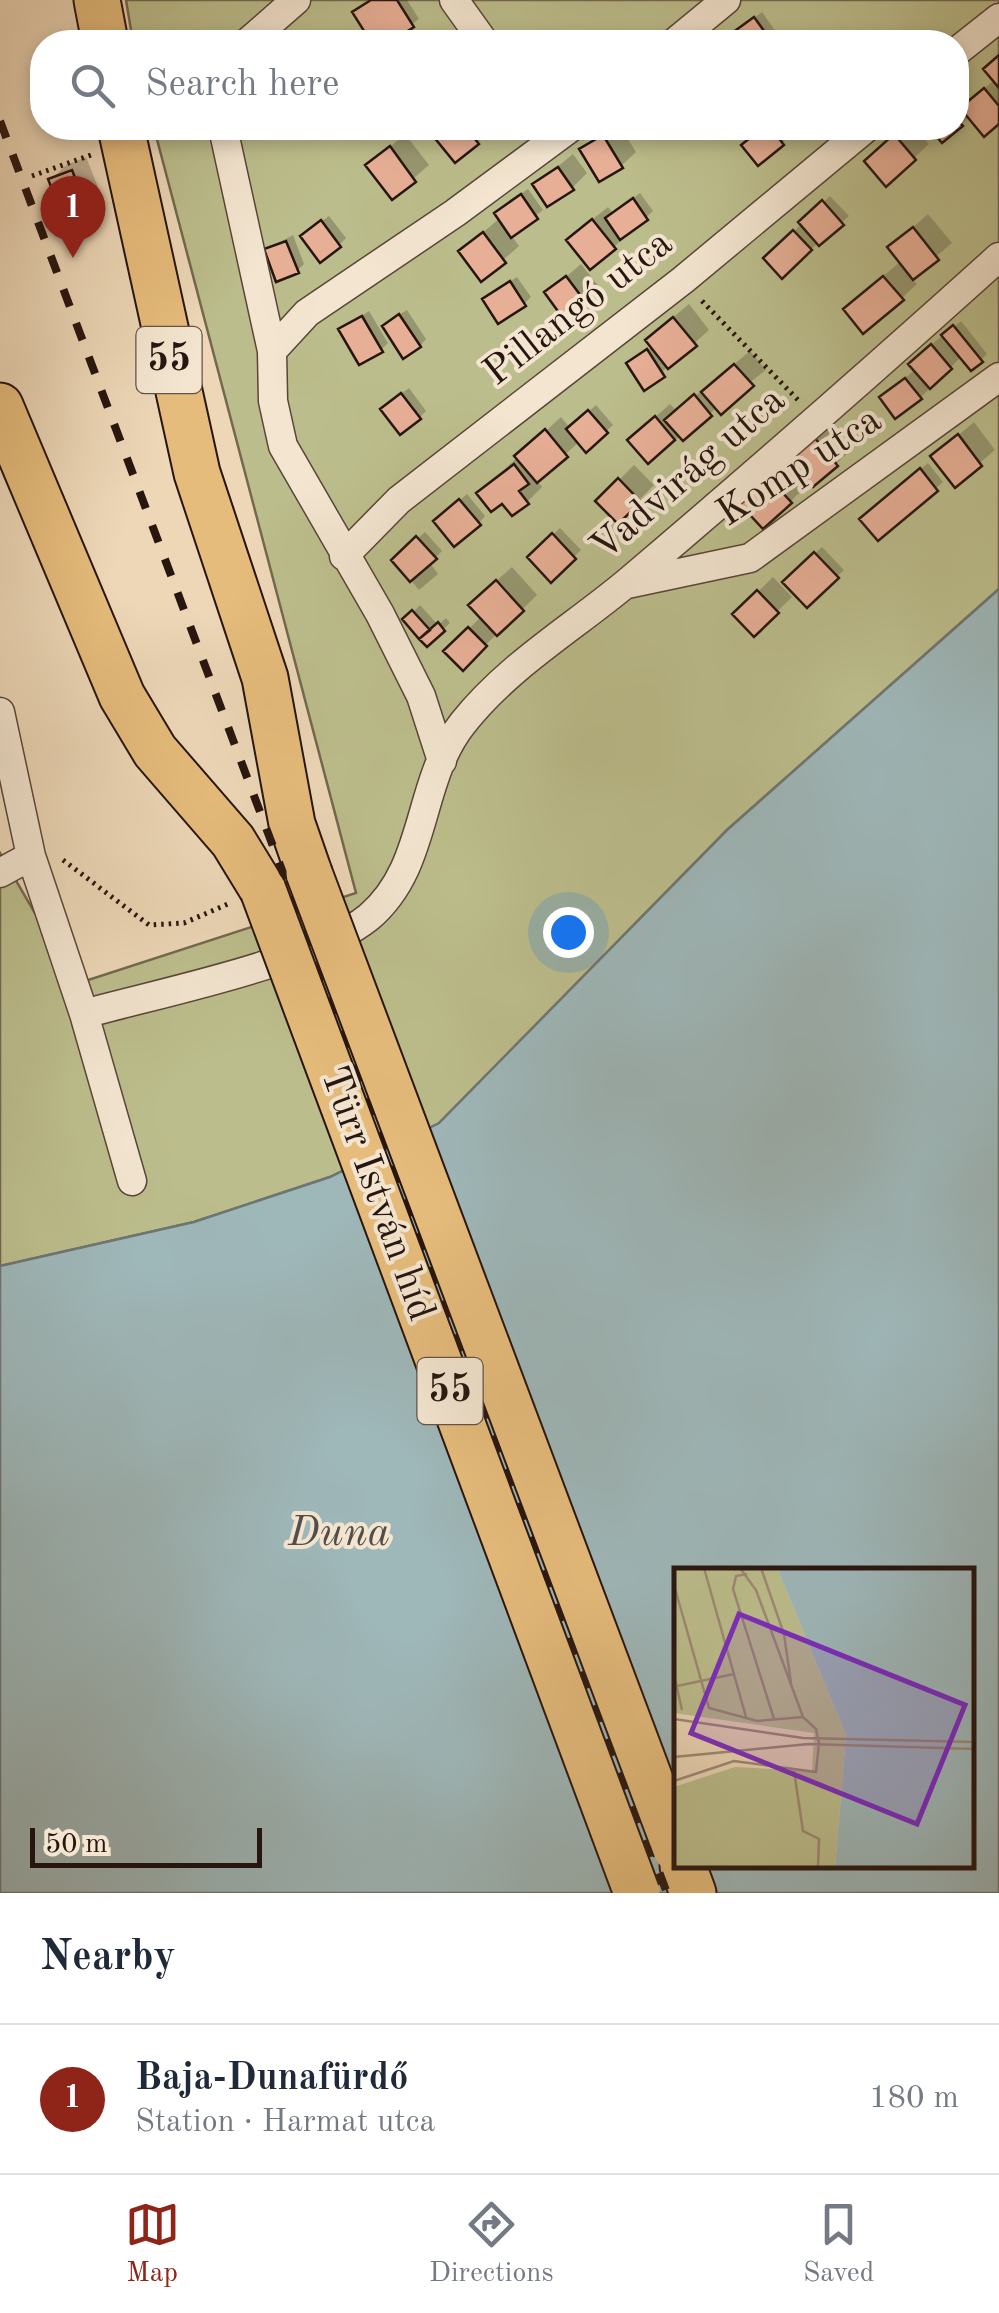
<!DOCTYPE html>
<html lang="en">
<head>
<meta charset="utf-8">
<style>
	:root { --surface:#fff; --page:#f2f2f3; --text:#1f2937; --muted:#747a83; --line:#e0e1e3; --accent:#8f2418 }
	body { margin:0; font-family:"Old Standard TT",serif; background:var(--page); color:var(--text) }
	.scale { position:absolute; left:30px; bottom:25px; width:232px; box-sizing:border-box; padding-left:10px; border:5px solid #27150f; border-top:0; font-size:28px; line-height:35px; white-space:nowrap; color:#27150f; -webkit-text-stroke:8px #f3e5d0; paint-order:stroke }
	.you { position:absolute; left:568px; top:932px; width:35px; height:35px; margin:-25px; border:8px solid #fff; border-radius:50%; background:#1a73e8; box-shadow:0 0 0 15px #1a73e833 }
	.badge { display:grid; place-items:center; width:65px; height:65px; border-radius:50%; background:var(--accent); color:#fff; font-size:32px; font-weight:700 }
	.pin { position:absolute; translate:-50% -82px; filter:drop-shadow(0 2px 5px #0008) }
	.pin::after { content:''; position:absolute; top:52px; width:35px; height:30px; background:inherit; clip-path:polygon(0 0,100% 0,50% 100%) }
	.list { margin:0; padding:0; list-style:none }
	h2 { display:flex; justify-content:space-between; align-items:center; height:130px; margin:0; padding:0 40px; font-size:42px }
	h2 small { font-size:32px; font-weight:400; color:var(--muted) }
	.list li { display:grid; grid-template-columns:65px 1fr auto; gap:30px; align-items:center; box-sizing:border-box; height:150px; padding:0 40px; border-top:2px solid var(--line) }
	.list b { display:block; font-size:38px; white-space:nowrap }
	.list p { margin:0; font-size:32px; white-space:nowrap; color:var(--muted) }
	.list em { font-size:32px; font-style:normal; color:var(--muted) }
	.icon { flex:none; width:55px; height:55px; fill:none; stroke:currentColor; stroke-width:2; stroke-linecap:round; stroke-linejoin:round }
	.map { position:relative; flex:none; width:999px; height:1893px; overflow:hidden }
	.search { position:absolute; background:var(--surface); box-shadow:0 5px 15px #0003; left:30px; right:30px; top:30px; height:110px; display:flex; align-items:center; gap:25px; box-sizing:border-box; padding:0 35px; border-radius:40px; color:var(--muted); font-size:38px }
	.sheet { height:280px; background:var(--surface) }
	nav { display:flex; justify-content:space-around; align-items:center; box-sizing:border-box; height:140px; border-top:2px solid var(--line); background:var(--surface); font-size:28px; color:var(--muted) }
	nav a { display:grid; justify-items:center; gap:5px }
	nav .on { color:var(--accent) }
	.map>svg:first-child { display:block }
</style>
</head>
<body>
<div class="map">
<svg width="999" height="1893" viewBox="0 0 999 1893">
	<rect width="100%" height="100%" fill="#edd7b7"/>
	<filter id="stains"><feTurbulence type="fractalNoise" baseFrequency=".002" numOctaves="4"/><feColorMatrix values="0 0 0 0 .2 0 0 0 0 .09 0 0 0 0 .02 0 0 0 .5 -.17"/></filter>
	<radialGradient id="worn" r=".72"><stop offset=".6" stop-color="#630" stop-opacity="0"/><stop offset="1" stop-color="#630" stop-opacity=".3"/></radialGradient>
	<path fill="#bcbd8c" stroke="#72694e" stroke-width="2.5" d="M126,0H999V589L727,830L440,1123L330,1177L194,1222L0,1266V853L76,984L356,893L154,128H956V42H133Z"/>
	<path fill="#9eb7b9" stroke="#6e7675" stroke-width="2.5" fill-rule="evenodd" d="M999,589V1893H0V1266L194,1222L330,1177L439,1123L727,830ZM676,1570H972V1866H676Z"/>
	<path fill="#0003" d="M371,0H407L419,19L386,42H374L355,12Z
		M762,12L778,35L771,42H742L735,33Z
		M999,57V121L970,116L961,125L942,140L932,128H956V86L969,102L995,79Z
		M437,128H493L478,142L433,131Z
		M609,128H621L636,152L621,166L582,149Z
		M765,128H782L789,136L782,143L751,138Z
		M903,128H915L929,144L887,183L882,147Z
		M405,134L429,165L392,197L369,165Z
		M573,154L587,173L572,188L535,185Z
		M86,157L102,197L88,212L51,180L66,165Z
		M528,189L543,210L511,235L519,246L482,279L461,251L500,218L497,213L503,206Z
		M640,193L653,211L614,247L584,226L608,207L613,213Z
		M830,196L849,216L782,275L767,258Z
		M928,214L952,243L911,278L917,284L902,298L861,295L901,261L891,247Z
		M329,216L346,238L339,245L310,230Z
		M293,235L304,264L297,271L267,249Z
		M581,264L600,288L585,303L547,293Z
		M517,277L531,297L524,304L492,293Z
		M689,304L709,330L645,387L636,357L653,346L663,326Z
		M407,310L426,339L420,346L392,319Z
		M369,311L388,343L381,350L341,330Z
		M961,321L987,354L981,360L962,356L920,398L882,397L916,369L926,349Z
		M750,351L766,370L648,461L645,426L670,404L677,411Z
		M409,388L426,411L419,418L390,402Z
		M596,405L613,425L586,449L580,441L537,480L542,487L527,502L512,513L502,500L479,493L561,417L570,428Z
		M974,422L995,450L955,484L934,456Z
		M830,424L851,450L836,464L792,457Z
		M783,463L805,487L790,502H742Z
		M928,463L943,482L879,538L869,512Z
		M634,465L654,485L618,521L598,501Z
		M467,494L485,516L479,523L443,515Z
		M560,528L581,550L551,579L530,557Z
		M425,532L442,551L430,563L438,574L419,590L394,560Z
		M822,547L844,570L807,605L785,582Z
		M512,567L537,595L463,667L446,651L482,616L486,590Z
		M773,577L792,597L754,634L735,614Z
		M420,605L438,625L446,618L450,623L427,644L406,619Z"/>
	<path fill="#e7af96" stroke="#27150f" stroke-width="2.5" d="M371,0H397L414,27L390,42H371L352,12Z
		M754,17L772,42H739L732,33Z
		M999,55V88L983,69Z
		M984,88L999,106V124L984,137L960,108Z
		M956,119L963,126L942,143L931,130L924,135L918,128H956Z
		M434,128H466L479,144L455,163L429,131Z
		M763,128H771L784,145L758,166L741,145Z
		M894,134L916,160L886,187L864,161Z
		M603,135L623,168L599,182L579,149Z
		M390,146L416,182L392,200L365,165Z
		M558,167L574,190L547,207L532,184Z
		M72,170L89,214L65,223L48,179Z
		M521,194L538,219L511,238L494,213Z
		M633,198L648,220L620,240L605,218Z
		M822,200L844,225L819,246L798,222Z
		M592,219L616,249L590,270L566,240Z
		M321,220L341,247L320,263L300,236Z
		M913,227L939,260L913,280L887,247Z
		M793,230L812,250L782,279L763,258Z
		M483,232L506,263L481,282L458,251Z
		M286,241L299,273L276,282L264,249Z
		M566,276L587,304L565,321L544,292Z
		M883,276L904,300L863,334L843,309Z
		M510,281L526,306L498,324L482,299Z
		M399,314L421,347L403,359L382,326Z
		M362,316L383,352L359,365L338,329Z
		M673,317L697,346L668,369L645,340Z
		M953,325L983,362L971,371L941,335Z
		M931,344L952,369L930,389L908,364Z
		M647,349L665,377L644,391L626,363Z
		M734,364L754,386L721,415L701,392Z
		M905,378L922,399L895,419L879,397Z
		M401,393L421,419L400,435L380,409Z
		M694,394L712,416L683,441L664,420Z
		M588,410L608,433L586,453L566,429Z
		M655,416L675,440L648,464L627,440Z
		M545,429L568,457L537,483L514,456Z
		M958,434L982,466L955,488L930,456Z
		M814,437L838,466L813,487L789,457Z
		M514,464L529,484L519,491L529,504L512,516L502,504L491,512L476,493Z
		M920,468L938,491L878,541L859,519Z
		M767,476L792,503L763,529L738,502Z
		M618,478L641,502L618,524L595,501Z
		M459,499L481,525L454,547L433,521Z
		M552,533L576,559L551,583L527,557Z
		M416,536L437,559L410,582L391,560Z
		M814,552L839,578L807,608L782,582Z
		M496,580L524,611L497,636L468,605Z
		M757,590L779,613L754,637L732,614Z
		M412,610L430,630L419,639L402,619Z
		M438,622L445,631L427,647L419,639Z
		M468,627L487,646L463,671L443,651Z"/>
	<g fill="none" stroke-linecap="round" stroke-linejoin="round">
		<defs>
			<path id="street" d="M454,0L484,42
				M248,42L296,0
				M675,42L726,0
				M956,52L999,18
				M223,128L272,351L273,401L283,446L380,614L421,696L442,761
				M272,351L307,313L455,213L570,128
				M344,556L399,500L683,280L866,128
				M627,584L750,558L999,377
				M0,712L31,856L84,1014C158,993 313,963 369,917C429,866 416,782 463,723C509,665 573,628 629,581C754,475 877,367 999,257
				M0,873L31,856
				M84,1014L132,1181"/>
			<path id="primary" d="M97,0L105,42
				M121,128L197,473L265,678L292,824L309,873
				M0,406L122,696L155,751L233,841L263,890
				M683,1866L693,1893"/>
		</defs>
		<use href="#street" stroke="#584639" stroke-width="31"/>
		<use href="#primary" stroke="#27150f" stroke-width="49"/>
		<path stroke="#27150f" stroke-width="5" stroke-dasharray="2.5 5" stroke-linecap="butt" d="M32,176L91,155
			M702,301L799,401
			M63,860L149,925L184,923L230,903"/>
		<use href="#street" stroke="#f3e5d0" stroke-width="28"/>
		<use href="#primary" stroke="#e6bc7c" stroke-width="45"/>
		<path stroke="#27150f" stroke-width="8" stroke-dasharray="18 18" stroke-linecap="butt" d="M0,121L667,1893"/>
		<defs>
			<path id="primary-bridge" d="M309,873L676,1849
				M263,890L637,1893"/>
		</defs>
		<use href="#primary-bridge" stroke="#27150f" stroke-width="49" stroke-linecap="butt"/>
		<use href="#primary-bridge" stroke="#e6bc7c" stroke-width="45"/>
	</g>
	<g text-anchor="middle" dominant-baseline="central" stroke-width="8" stroke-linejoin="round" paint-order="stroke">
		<g fill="#f3e5d0" stroke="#645349" stroke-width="2.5">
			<rect x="136.5" y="327" width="65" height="66" rx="8"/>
			<rect x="417.5" y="1358" width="65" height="66" rx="8"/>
		</g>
		<g font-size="38" font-weight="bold" fill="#27150f">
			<text x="169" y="360">55</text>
			<text x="450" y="1391">55</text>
		</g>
		<g font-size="40" fill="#27150f" stroke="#f3e5d0">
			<text transform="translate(579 309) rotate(-38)">Pillangó utca</text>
			<text transform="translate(800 468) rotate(-33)">Komp utca</text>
			<text transform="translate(689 475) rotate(-41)">Vadvirág utca</text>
			<text transform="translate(376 1194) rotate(70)">Türr István híd</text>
		</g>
		<g font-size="42" font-style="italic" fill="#514e4a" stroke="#f3e5d0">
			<text x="339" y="1534">Duna</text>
		</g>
	</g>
	<g transform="translate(674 1568)">
		<rect width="300" height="300" fill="#edd7b7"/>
		<path d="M0,0H103L172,167L161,300H0V219L61,199L138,203L140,165L0,145Z" fill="#bcbd8c"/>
		<path d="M103,0H300V300H161L172,167Z" fill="#9eb7b9"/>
		<path fill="none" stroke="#9e8974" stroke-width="2.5" d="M30,0L72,149M66,0L82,22L129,149M87,0L110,66L117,115M73,6L62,8L59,21L100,151M0,17L35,140L83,153L129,149L142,161L145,175L142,204L60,193L0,213M0,107L8,142M3,118L60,106M0,151L129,170L300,174M0,189L135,176L300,181M120,203L129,263L145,271L144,300"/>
		<path fill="#7b2cbf" fill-opacity="0.15" stroke="#7b2cbf" stroke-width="5" d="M65,46L291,137L243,256L17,165Z"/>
		<rect width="300" height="300" fill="none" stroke="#27150f" stroke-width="5"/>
	</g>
	<rect width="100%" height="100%" filter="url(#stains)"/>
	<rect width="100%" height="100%" fill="url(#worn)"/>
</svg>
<div class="scale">50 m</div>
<div class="you"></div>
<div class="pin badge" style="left:73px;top:258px">1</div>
<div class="search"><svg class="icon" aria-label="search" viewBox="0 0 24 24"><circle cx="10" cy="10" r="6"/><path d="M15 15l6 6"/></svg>Search here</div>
</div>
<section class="sheet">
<h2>Nearby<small></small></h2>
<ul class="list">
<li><span class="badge">1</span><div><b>Baja-Dunafürdő</b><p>Station · Harmat utca</p></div><em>180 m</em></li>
</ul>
</section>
<nav>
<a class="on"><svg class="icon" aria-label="map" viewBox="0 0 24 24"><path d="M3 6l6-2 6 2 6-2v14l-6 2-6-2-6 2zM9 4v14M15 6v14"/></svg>Map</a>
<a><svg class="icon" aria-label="directions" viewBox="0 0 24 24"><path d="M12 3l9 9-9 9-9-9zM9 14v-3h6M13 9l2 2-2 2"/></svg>Directions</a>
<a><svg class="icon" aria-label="saved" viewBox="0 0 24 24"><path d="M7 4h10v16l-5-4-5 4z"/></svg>Saved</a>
</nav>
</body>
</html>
